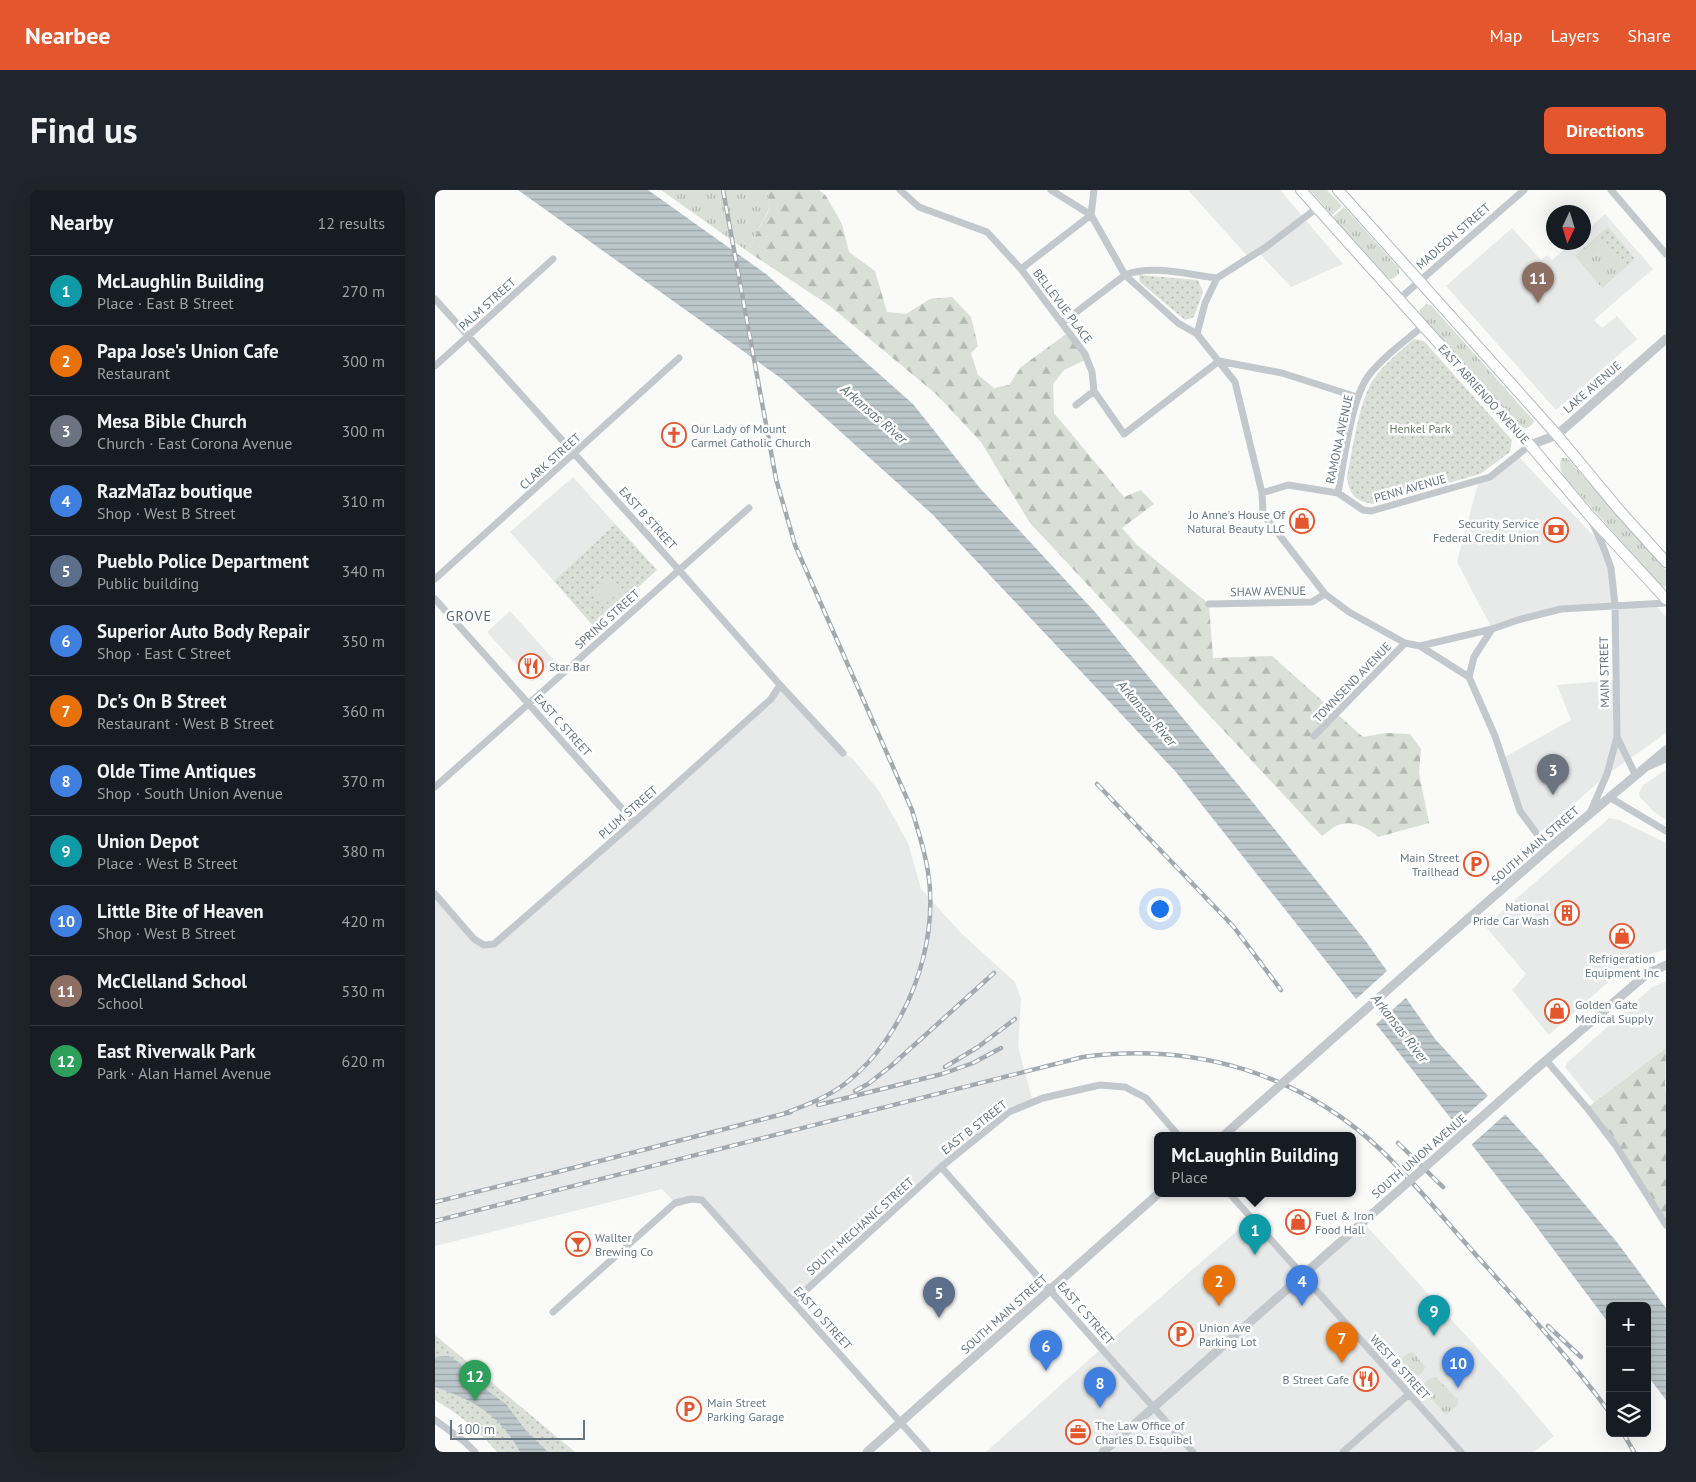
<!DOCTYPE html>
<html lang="en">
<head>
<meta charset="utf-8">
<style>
	:root { --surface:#171b24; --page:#20242c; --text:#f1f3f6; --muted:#9ea1a6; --line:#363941; --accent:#e4572e }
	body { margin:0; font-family:"PT Sans",sans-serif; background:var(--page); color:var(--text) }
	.controls { position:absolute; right:15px; bottom:15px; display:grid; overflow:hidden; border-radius:8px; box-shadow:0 5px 20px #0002 }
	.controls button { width:45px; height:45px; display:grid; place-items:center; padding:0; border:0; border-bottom:1px solid var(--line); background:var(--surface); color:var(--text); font:25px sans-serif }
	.compass { position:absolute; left:1111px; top:15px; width:45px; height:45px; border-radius:50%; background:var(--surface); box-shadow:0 5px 20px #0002; rotate:184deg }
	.scale { position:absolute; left:15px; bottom:12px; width:135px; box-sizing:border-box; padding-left:5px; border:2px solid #657683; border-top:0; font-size:14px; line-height:18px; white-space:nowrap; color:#657683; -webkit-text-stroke:4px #fff; paint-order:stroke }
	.you { position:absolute; left:724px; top:718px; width:18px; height:18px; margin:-12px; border:4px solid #fff; border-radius:50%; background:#1a73e8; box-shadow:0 0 0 8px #1a73e833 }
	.badge { display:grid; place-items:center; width:32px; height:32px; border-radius:50%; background:var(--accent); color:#fff; font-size:16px; font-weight:700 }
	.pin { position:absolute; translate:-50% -41px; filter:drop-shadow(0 1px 2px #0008) }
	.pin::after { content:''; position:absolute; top:26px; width:18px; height:15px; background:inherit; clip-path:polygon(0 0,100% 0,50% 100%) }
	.popup { position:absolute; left:719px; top:942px; width:202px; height:65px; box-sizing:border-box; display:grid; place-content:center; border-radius:8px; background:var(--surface); filter:drop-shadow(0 1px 4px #0005); font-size:16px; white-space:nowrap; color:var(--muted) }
	.popup b { font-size:19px; color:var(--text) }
	.popup::after { content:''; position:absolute; left:50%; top:100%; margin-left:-10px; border:10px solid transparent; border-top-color:var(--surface) }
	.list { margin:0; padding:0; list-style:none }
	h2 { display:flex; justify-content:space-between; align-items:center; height:65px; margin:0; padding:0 20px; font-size:21px }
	h2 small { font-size:16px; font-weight:400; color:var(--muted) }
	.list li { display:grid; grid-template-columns:32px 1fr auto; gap:15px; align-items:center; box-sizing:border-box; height:70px; padding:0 20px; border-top:1px solid var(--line) }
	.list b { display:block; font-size:19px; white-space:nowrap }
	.list p { margin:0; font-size:16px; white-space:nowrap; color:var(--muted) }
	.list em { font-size:16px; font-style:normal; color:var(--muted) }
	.icon { flex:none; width:28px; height:28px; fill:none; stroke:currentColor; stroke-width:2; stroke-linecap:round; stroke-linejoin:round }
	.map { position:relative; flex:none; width:1231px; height:1262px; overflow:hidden; border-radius:8px }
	header { display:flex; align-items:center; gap:30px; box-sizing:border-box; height:70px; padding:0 25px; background:var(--accent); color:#fff }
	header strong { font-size:24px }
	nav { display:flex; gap:28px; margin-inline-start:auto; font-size:18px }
	.intro { display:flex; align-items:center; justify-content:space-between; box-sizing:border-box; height:120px; padding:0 30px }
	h1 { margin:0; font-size:35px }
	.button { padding:12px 22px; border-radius:8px; background:var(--accent); color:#fff; font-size:18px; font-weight:700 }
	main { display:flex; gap:30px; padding:0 30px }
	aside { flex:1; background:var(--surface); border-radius:8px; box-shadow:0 5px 20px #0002 }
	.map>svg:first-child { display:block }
</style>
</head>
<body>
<header>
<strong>Nearbee</strong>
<nav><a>Map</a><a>Layers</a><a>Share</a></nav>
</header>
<div class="intro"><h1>Find us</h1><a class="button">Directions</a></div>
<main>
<aside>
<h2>Nearby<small>12 results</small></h2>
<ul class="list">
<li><span class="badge" style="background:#0f9aa8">1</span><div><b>McLaughlin Building</b><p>Place · East B Street</p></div><em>270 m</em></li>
<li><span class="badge" style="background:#e8710a">2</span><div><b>Papa Jose's Union Cafe</b><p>Restaurant</p></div><em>300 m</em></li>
<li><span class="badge" style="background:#6b7280">3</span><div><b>Mesa Bible Church</b><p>Church · East Corona Avenue</p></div><em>300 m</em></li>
<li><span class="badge" style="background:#3f7fe0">4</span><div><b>RazMaTaz boutique</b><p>Shop · West B Street</p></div><em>310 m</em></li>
<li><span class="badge" style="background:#5c6f8a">5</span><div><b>Pueblo Police Department</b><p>Public building</p></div><em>340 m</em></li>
<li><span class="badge" style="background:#3f7fe0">6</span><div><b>Superior Auto Body Repair</b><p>Shop · East C Street</p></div><em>350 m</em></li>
<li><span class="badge" style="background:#e8710a">7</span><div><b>Dc's On B Street</b><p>Restaurant · West B Street</p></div><em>360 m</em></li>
<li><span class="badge" style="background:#3f7fe0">8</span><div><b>Olde Time Antiques</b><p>Shop · South Union Avenue</p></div><em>370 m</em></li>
<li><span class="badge" style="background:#0f9aa8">9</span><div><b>Union Depot</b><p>Place · West B Street</p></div><em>380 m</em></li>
<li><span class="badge" style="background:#3f7fe0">10</span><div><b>Little Bite of Heaven</b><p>Shop · West B Street</p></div><em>420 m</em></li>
<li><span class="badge" style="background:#8d6e63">11</span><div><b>McClelland School</b><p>School</p></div><em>530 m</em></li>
<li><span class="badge" style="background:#2e9e5b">12</span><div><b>East Riverwalk Park</b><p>Park · Alan Hamel Avenue</p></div><em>620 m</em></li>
</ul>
</aside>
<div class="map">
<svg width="1231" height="1262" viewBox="0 0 1231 1262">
	<defs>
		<pattern id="grass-tufts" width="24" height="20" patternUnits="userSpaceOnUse" patternTransform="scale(1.25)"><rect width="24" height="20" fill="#dadfd7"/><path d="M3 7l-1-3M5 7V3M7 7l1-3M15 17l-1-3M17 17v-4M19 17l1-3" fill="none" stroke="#b4b9b4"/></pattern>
		<pattern id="forest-firs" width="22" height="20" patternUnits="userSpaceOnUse" patternTransform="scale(1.25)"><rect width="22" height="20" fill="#dadfd7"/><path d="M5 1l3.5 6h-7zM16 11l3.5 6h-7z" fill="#b4b9b4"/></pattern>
		<pattern id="park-dots" width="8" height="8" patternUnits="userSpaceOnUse" patternTransform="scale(1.25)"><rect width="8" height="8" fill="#dadfd7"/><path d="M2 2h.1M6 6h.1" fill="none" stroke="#b4b9b4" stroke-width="1.8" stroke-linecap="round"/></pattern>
		<pattern id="water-rules" width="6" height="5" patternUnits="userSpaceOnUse" patternTransform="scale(1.25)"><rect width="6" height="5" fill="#bbc7cb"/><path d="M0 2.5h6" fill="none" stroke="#9ca6aa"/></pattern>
	</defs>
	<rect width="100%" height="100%" fill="#fafaf8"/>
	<path fill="#e8e9e9" d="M753,0H845L908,74L856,97L823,62L814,68Z
		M1170,24L1218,79L1159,130L1167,138L1182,126L1202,149L1121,220L1011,96L1077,38L1106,70L1112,65L1117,70L1137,53L1148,52L1149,43Z
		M1082,265L1168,356L1180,415L1219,413L1231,427V543L1173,584L1111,638L1102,643L1085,621L1068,568L1136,530L1122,495L1181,490L1180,415L1126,419L1057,439L1022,372L1044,290L1055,287Z
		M138,287L180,334L119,391L75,342Z
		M75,421L120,471L97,492L52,442Z
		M345,495L408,563L417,568L444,601L473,653L486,699L527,744L580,792L586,809L583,857L598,912L574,922L358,1112L267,1010L240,1013L227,999L0,1056V704L39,749L59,754L336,509Z
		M1231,580V630L1218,621L1205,607L1204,603L1208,595Z
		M1174,628L1184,630L1231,653V759L1208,767L1171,794L1114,845L1077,800L1091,784L1050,736Z
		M1231,791V858L1159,913L1130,877L1133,872L1216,798Z
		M817,1028L866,1085L928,1032L1074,1193L1119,1246L1099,1262H551L667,1158Z"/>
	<path fill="url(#grass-tufts)" d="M226,0H332L335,17L312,61Z
		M875,0H892L907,16L897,25Z
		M909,17L964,78V84L957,89H955L949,84L898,27Z
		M1162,46L1190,78L1167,98L1140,66Z
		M991,114L996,115L1098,230L1099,232C1095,237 1091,240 1085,237L985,124V120Z
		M1127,268H1132L1231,380V397L1226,396L1131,289C1126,283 1123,275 1127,268Z
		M978,1162L990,1177C989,1182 983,1187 978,1187L964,1171L973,1163Z
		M1001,1187L1023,1210L1022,1216L1011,1225L988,1199C988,1192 995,1187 1001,1187Z"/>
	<path fill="url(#forest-firs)" d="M332,0H384L391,6L407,34L414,62L440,81L452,122L471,124L495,109L517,107L536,127L543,156L536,163L543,185L559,198L574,195L586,177L634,142L652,169L629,180L618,194L619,223L689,307L706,300L719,314L687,338L702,355L774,414L778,468L837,466L928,547L951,543L975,544L986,559L984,583L994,633L943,647C933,637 915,629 901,636C896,638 892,643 887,646L595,333L546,252L501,204L395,116L312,61L335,18Z
		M1231,858L1230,894L1231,906V1035L1152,918Z"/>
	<path fill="url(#park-dots)" d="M1173,37L1200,69L1190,78L1162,46Z
		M704,85L763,90L768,102L759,127L750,130L705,92Z
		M979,149L989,151L1077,250L1075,262L1045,284L938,314C920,310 915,306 912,287C918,259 923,214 938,190C949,174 964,162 979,149Z
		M180,334L222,380L159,437L119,391Z
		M0,1145L140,1262H62C44,1241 24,1224 0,1210Z"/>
	<path fill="#dadfd7" d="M172,389L185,402L170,414L159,401Z"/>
	<path fill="url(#water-rules)" d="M83,0H213L331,84L478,214L544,297L660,422L815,609L930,750L1000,849L1106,963L1181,1051L1231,1118V1210L1212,1185V1116H1175V1135L1095,1028L740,581L497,324L347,189Z
		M5,1166H14L26,1174L43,1194L71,1214L92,1242L113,1262H85C65,1225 39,1210 0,1197V1168Z"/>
	<path fill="#fafaf8" d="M954,779L973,806L939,836L919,811Z
		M1055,904L1072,923L1035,956L1019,936Z"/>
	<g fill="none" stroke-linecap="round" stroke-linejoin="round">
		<defs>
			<path id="secondary" d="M866,0L1095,255L1154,325L1231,409
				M903,0L1122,245L1185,321L1231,372"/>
		</defs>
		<use href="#secondary" stroke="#b3babf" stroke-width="12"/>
		<path stroke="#c3c8cc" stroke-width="7" d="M465,0L484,17L552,42L586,79L650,164L657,182L659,201L689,244L784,171L847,183L922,207
			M659,0L656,25L690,85L743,133L762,144L800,192L827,303L828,324L890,404L914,422L970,453L985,456L1034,487L1060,546L1085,621L1113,659
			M1176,0L1231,64
			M586,79L656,25L616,0
			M0,109L244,380L345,495L408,563
			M963,110L1089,0
			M627,133L690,85C716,74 755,85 782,88
			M762,144L770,113L782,88L831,57L882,18
			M0,176L118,69
			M641,215L659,201
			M827,303L853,295L903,303L928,320L936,321L1055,287L1095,255
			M903,303C909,272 916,208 934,185C949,166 969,152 988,136
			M0,389L244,168
			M0,409L199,632
			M774,414L877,412L890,404
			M985,456L1057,439
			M1034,487L1039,467L1057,439L1083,430L1126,419L1231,413
			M879,546L970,453
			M1182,547L1200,584
			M1215,576L1231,569
			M0,597L314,318
			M1174,607L1231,641
			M1155,623L1172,584L1182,547L1180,415L1176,378L1168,356L1157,332
			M0,704L39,749L49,755L59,754L199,632L336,509L345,495
			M1111,870L1152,918L1181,956L1231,1035
			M506,977L758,1262
			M795,1004L1026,1262
			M358,1112L506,977L574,922L608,908L665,895L690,897L711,908L744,946
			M118,1122L240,1013L256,1009L267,1010L492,1262
			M0,1230L30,1252L40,1262
			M908,1262L973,1205"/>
		<path stroke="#c3c8cc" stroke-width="9" d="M1095,255L1122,245L1231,149
			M1018,742L1113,659L1231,560
			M1101,879L1213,783L1231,775
			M432,1262L723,1004
			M668,1262L928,1032"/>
		<use href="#secondary" stroke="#fff" stroke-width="10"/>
		<defs>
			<path id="rail" d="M288,0L341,289L360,355L477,620C483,641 490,661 493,682C505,756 470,847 411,893C393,907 372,915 350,923
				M662,594L798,736L846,800
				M510,877L543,857L580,829
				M420,901L433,894L456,876L559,783
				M383,915L507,884L538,873L566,858
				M963,953L1008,997
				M0,1012L122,982L356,922
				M0,1031L648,867C759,852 865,883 947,961C980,993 1010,1030 1041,1065C1087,1116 1134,1167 1175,1223
				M1113,1136L1146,1167
				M1188,1243L1199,1262"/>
		</defs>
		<use href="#rail" stroke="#a2aab0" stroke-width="4.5"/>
		<use href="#rail" stroke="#fff" stroke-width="2.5" stroke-dasharray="8" stroke-linecap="butt"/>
		<path stroke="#c3c8cc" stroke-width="9" d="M788,946L1018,742
			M928,1032L1101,879"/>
	</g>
	<defs>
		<symbol id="church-ring" viewBox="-11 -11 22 22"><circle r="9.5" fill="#fff" stroke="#e4572e" stroke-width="1.5"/><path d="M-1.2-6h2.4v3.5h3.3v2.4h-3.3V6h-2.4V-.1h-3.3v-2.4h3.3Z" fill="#e4572e"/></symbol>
		<symbol id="shop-ring" viewBox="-11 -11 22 22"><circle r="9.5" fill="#fff" stroke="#e4572e" stroke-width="1.5"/><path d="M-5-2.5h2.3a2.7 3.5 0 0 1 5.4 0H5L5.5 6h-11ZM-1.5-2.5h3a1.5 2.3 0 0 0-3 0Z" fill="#e4572e"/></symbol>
		<symbol id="bank-ring" viewBox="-11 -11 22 22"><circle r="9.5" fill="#fff" stroke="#e4572e" stroke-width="1.5"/><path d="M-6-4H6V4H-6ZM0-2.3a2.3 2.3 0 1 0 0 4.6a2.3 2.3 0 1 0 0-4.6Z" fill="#e4572e"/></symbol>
		<symbol id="restaurant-ring" viewBox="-11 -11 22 22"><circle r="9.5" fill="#fff" stroke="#e4572e" stroke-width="1.5"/><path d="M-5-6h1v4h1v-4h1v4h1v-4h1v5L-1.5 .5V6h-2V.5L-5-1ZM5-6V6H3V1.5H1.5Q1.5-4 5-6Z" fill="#e4572e"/></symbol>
		<symbol id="parking-ring" viewBox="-11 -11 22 22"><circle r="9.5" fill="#fff" stroke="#e4572e" stroke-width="1.5"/><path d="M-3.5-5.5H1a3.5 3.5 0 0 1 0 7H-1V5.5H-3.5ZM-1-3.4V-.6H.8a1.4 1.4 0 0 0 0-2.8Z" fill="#e4572e"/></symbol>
		<symbol id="building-ring" viewBox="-11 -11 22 22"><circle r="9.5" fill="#fff" stroke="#e4572e" stroke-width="1.5"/><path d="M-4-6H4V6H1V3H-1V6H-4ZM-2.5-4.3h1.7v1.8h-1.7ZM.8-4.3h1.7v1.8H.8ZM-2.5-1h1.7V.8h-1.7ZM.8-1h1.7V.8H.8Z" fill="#e4572e"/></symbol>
		<symbol id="bar-ring" viewBox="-11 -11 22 22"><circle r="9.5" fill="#fff" stroke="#e4572e" stroke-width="1.5"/><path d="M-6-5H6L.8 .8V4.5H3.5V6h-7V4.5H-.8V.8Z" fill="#e4572e"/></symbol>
		<symbol id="office-ring" viewBox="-11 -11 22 22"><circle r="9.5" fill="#fff" stroke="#e4572e" stroke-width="1.5"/><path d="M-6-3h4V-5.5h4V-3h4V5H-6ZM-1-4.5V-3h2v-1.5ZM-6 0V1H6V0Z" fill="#e4572e"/></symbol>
	</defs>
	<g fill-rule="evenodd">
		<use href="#church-ring" x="225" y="231" width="28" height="28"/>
		<use href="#shop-ring" x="853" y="317" width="28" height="28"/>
		<use href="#bank-ring" x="1107" y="326" width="28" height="28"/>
		<use href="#restaurant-ring" x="82" y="462" width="28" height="28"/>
		<use href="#parking-ring" x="1027" y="660" width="28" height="28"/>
		<use href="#building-ring" x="1118" y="709" width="28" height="28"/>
		<use href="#shop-ring" x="1173" y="732" width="28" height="28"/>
		<use href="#shop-ring" x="1108" y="807" width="28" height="28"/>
		<use href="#shop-ring" x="849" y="1018" width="28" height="28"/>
		<use href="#bar-ring" x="129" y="1040" width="28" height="28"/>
		<use href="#parking-ring" x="732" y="1130" width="28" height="28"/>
		<use href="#restaurant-ring" x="917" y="1175" width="28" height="28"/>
		<use href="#parking-ring" x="240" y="1205" width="28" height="28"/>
		<use href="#office-ring" x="629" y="1228" width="28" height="28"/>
	</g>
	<g text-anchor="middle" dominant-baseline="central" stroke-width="5" stroke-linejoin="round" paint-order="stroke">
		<g font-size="12" fill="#657683" stroke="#fff">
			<text transform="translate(1018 46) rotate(-41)">MADISON STREET</text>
			<text transform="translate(52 114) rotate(-42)">PALM STREET</text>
			<text transform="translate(628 116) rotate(53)">BELLEVUE PLACE</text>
			<text transform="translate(1157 197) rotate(-41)">LAKE AVENUE</text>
			<text transform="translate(1049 204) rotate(48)">EAST ABRIENDO AVENUE</text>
			<text transform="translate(904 249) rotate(-78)">RAMONA AVENUE</text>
			<text transform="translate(115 271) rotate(-42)">CLARK STREET</text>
			<text transform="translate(975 298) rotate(-16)">PENN AVENUE</text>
			<text transform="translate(213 328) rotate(48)">EAST B STREET</text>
			<text transform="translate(833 401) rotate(-1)">SHAW AVENUE</text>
			<text transform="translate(172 429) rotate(-42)">SPRING STREET</text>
			<text transform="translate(1169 482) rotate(-91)">MAIN STREET</text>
			<text transform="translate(917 492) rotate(-46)">TOWNSEND AVENUE</text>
			<text transform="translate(128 535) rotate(48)">EAST C STREET</text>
			<text transform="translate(193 622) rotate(-41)">PLUM STREET</text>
			<text transform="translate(1100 655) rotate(-41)">SOUTH MAIN STREET</text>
			<text transform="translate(539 937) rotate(-38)">EAST B STREET</text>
			<text transform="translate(984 966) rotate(-41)">SOUTH UNION AVENUE</text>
			<text transform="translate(425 1036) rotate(-42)">SOUTH MECHANIC STREET</text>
			<text transform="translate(651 1123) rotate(49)">EAST C STREET</text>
			<text transform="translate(569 1124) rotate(-42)">SOUTH MAIN STREET</text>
			<text transform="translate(388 1128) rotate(48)">EAST D STREET</text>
			<text transform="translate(965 1177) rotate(48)">WEST B STREET</text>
		</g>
		<g font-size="12" fill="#657683" stroke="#fff" text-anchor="start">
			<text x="256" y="238">Our Lady of Mount<tspan x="256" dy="14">Carmel Catholic Church</tspan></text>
			<text x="850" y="324" text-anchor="end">Jo Anne's House Of<tspan x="850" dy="14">Natural Beauty LLC</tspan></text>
			<text x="1104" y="333" text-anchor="end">Security Service<tspan x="1104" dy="14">Federal Credit Union</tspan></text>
			<text x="114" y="476">Star Bar</text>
			<text x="1024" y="667" text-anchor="end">Main Street<tspan x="1024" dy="14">Trailhead</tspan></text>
			<text x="1114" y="716" text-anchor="end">National<tspan x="1114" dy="14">Pride Car Wash</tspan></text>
			<text x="1187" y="768" text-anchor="middle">Refrigeration<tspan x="1187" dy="14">Equipment Inc</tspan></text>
			<text x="1140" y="814">Golden Gate<tspan x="1140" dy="14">Medical Supply</tspan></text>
			<text x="880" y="1025">Fuel &amp; Iron<tspan x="880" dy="14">Food Hall</tspan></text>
			<text x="160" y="1047">Wallter<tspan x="160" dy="14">Brewing Co</tspan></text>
			<text x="764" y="1137">Union Ave<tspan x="764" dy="14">Parking Lot</tspan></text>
			<text x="914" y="1189" text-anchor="end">B Street Cafe</text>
			<text x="272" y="1212">Main Street<tspan x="272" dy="14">Parking Garage</tspan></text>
			<text x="660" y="1235">The Law Office of<tspan x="660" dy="14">Charles D. Esquibel</tspan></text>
		</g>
		<g font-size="12" fill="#687a64" stroke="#fff">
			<text x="985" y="238">Henkel Park</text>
		</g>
		<g font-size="14" font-style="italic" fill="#60757c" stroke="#fff">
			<text transform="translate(439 224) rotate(41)">Arkansas River</text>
			<text transform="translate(712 523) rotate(49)">Arkansas River</text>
			<text transform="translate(965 838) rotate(52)">Arkansas River</text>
		</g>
		<g font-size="14" letter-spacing="1" fill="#57646e" stroke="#fff">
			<text x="34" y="426">GROVE</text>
		</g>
	</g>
</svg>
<div class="controls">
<button>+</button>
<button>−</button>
<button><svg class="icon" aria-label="layers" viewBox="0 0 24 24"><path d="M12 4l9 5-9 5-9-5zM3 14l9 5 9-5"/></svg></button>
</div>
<svg class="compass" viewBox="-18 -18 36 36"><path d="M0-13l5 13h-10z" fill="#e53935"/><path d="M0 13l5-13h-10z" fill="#9ea1a6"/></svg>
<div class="scale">100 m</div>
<div class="you"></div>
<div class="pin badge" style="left:820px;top:1065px;background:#0f9aa8">1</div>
<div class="popup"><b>McLaughlin Building</b>Place</div>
<div class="pin badge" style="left:784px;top:1116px;background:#e8710a">2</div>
<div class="pin badge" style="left:1118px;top:605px;background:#6b7280">3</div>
<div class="pin badge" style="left:867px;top:1116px;background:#3f7fe0">4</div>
<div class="pin badge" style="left:504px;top:1128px;background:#5c6f8a">5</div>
<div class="pin badge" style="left:611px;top:1181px;background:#3f7fe0">6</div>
<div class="pin badge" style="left:907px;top:1173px;background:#e8710a">7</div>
<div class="pin badge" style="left:665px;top:1218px;background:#3f7fe0">8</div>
<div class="pin badge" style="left:999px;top:1146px;background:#0f9aa8">9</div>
<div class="pin badge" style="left:1023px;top:1198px;background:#3f7fe0">10</div>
<div class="pin badge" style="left:1103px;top:113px;background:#8d6e63">11</div>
<div class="pin badge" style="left:40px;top:1211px;background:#2e9e5b">12</div>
</div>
</main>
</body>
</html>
